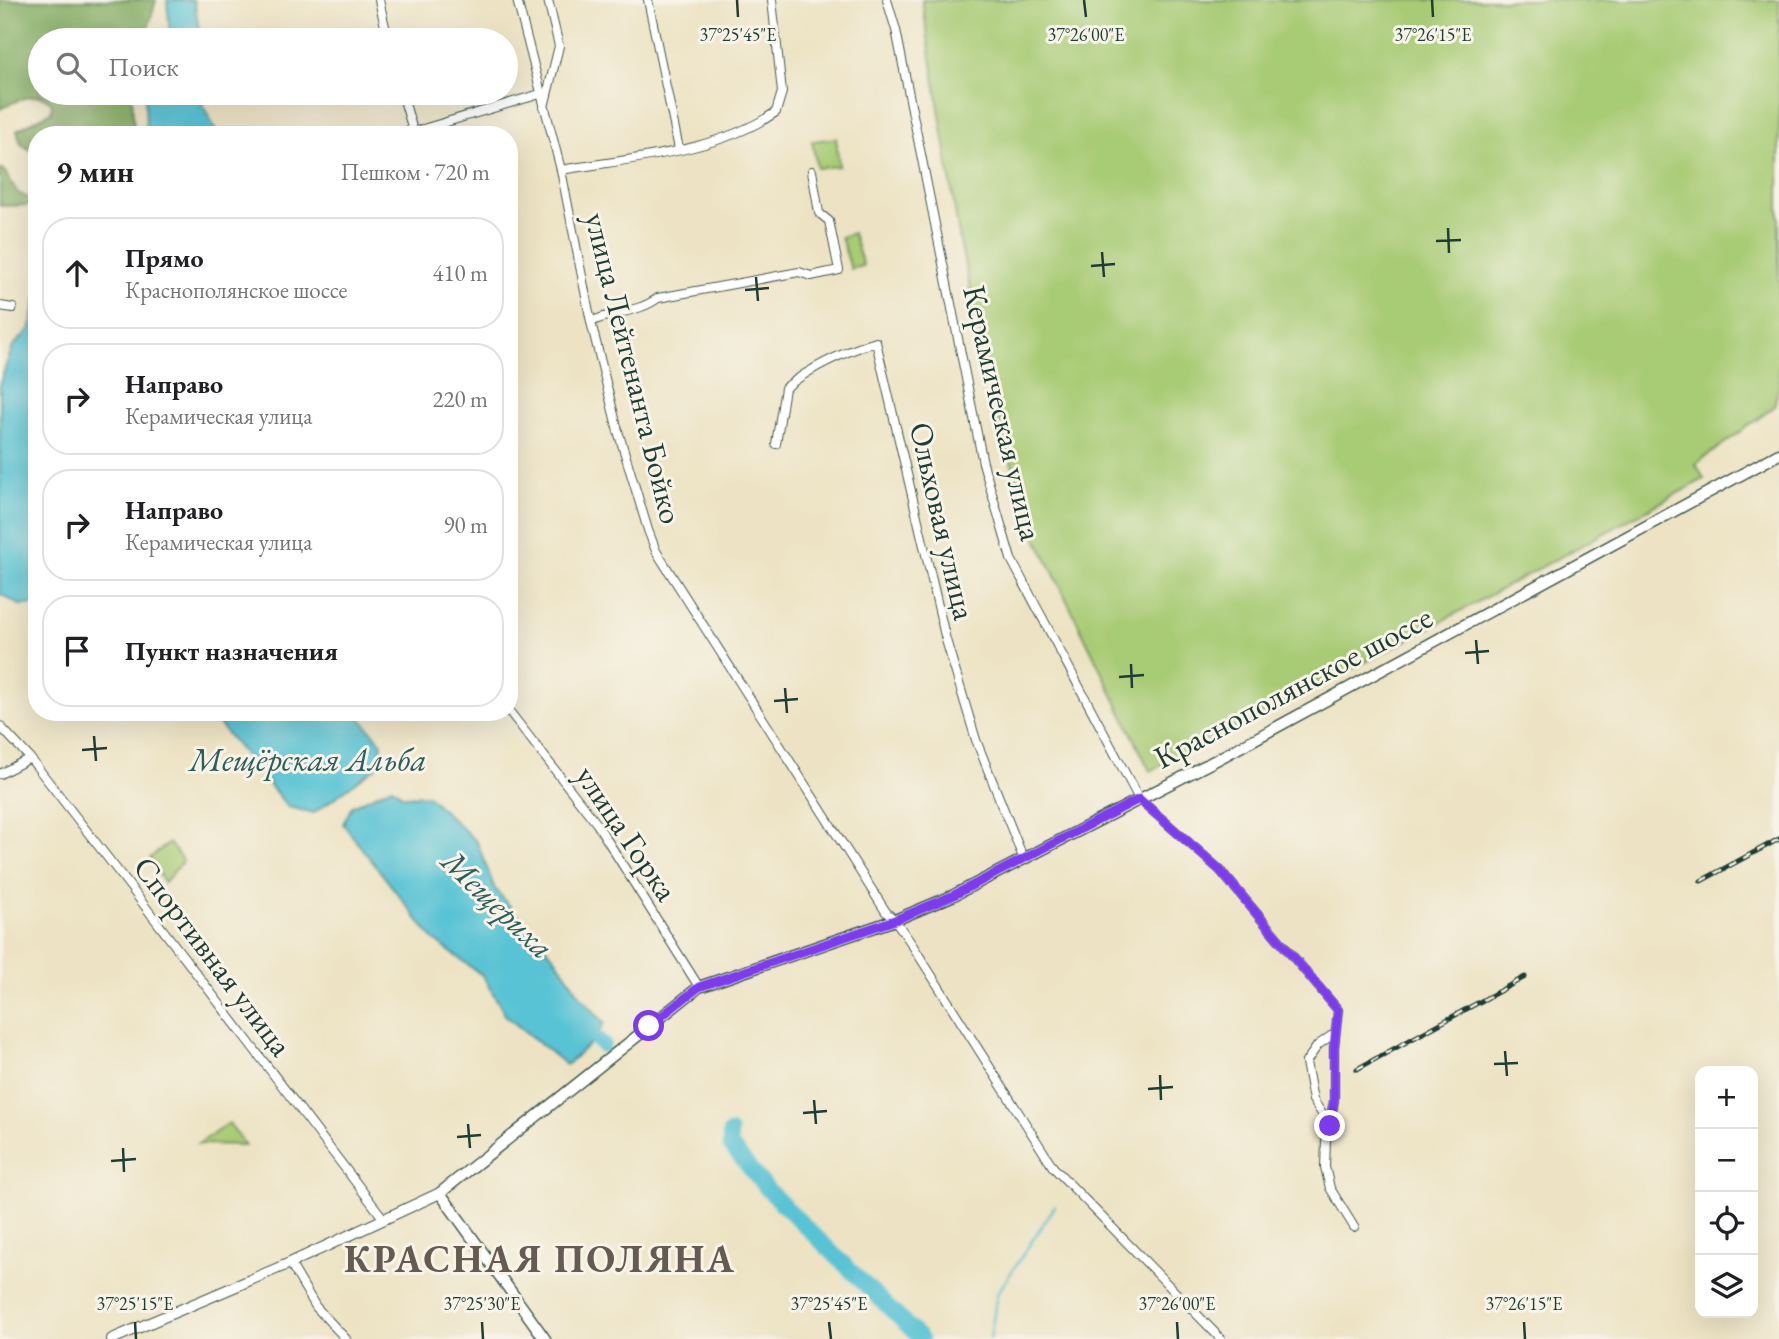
<!DOCTYPE html>
<html lang="ru">
<head>
<meta charset="utf-8">
<style>
	:root { --surface:#fff; --page:#f2f2f2; --text:#202124; --muted:#757577; --line:#e0e0e0 }
	body { margin:0; font-family:"EB Garamond",serif; background:var(--page); color:var(--text) }
	.controls { position:absolute; right:21px; bottom:21px; display:grid; overflow:hidden; border-radius:14px; box-shadow:0 7px 28px #0002 }
	.controls button { width:63px; height:63px; display:grid; place-items:center; padding:0; border:0; border-bottom:2px solid var(--line); background:var(--surface); color:var(--text); font:35px sans-serif }
	.stop { position:absolute; width:21px; height:21px; margin:-16px; border:5px solid #7c3aed; border-radius:50%; background:#fff }
	.stop.end { background:#7c3aed; border-color:#fff; box-shadow:0 2px 7px #0008 }
	.list { margin:0; padding:0; list-style:none }
	h2 { display:flex; justify-content:space-between; align-items:center; height:91px; margin:0; padding:0 28px; font-size:30px }
	h2 small { font-size:23px; font-weight:400; color:var(--muted) }
	.list li { display:grid; grid-template-columns:46px 1fr auto; gap:21px; align-items:center; box-sizing:border-box; height:112px; margin:0 14px 14px; padding:0 14px; border:2px solid var(--line); border-radius:28px }
	.list b { display:block; font-size:26px; white-space:nowrap }
	.list p { margin:0; font-size:23px; white-space:nowrap; color:var(--muted) }
	.list em { font-size:23px; font-style:normal; color:var(--muted) }
	.icon { flex:none; width:38px; height:38px; fill:none; stroke:currentColor; stroke-width:2; stroke-linecap:round; stroke-linejoin:round }
	.map { position:relative; flex:none; width:1779px; height:1339px; overflow:hidden }
	.search { position:absolute; background:var(--surface); box-shadow:0 7px 28px #0002; left:28px; top:28px; width:490px; height:77px; display:flex; align-items:center; gap:18px; box-sizing:border-box; padding:0 24px; border-radius:38px; color:var(--muted); font-size:26px }
	.panel { position:absolute; background:var(--surface); box-shadow:0 7px 28px #0002; left:28px; top:126px; width:490px; height:595px; border-radius:28px }
	.map>svg:first-child { display:block }
</style>
</head>
<body>
<div class="map">
<svg width="1779" height="1339" viewBox="0 0 1779 1339">
	<rect width="100%" height="100%" fill="#f7f3e8"/>
	<filter id="ink" filterUnits="userSpaceOnUse"><feTurbulence type="fractalNoise" baseFrequency=".0143" numOctaves="2"/><feDisplacementMap in="SourceGraphic" scale="14" xChannelSelector="R" yChannelSelector="G"/><feConvolveMatrix kernelMatrix="1 2 1 2 8 2 1 2 1" color-interpolation-filters="sRGB"/></filter>
	<filter id="wash" filterUnits="userSpaceOnUse"><feTurbulence type="fractalNoise" baseFrequency=".00686" numOctaves="4" result="noise"/><feDisplacementMap in="SourceGraphic" scale="28" xChannelSelector="R" yChannelSelector="G"/><feGaussianBlur stdDeviation="1.57" result="paint"/><feColorMatrix in="noise" values="0 0 0 0 0 0 0 0 0 0 0 0 0 0 0 0 0 1.4 0 .05"/><feComposite in="paint" operator="in"/></filter>
	<g filter="url(#wash)">
		<rect width="100%" height="100%" fill="#ede3c4"/>
		<path fill="#a8cb74" stroke="#648454" stroke-width="2" d="M922,0H1779V384L1774,407L1696,464L1704,479L1381,654L1150,771L1035,535L1002,434L960,242Z
			M836,138L839,166L817,168L812,141Z
			M853,233L863,266L851,269L841,237Z
			M169,843L183,861L164,883L150,858Z
			M229,1123L245,1145L198,1144Z"/>
		<path fill="#86af66" stroke="#52764d" stroke-width="2" d="M0,0H156L145,40H40V93H132L134,135H37V154L21,144L17,130L51,112L52,103C38,88 16,101 0,109Z
			M3,169L18,193L28,198L37,195V205L0,206V170Z"/>
		<path fill="#59c3d4" stroke="#3c8084" stroke-width="2" d="M167,0H194L201,40H168L170,36Z
			M145,93H197L218,135H146Z
			M37,296V604L20,605L0,594V383L13,346L30,329Z
			M209,712H355L382,743L379,765L314,813L288,807Z
			M392,787L403,796L427,795L477,842L495,889L556,959L582,998L604,1023L595,1039L566,1065L506,1016L483,976L433,939L343,824L352,806Z"/>
		<g fill="none" stroke-linecap="round" stroke-linejoin="round">
			<path stroke="#59c3d4" stroke-width="2.5" d="M990,1339L997,1294L1055,1206"/>
			<path stroke="#59c3d4" stroke-width="16" d="M582,1025L603,1045
				M730,1133V1145L769,1191L921,1339"/>
		</g>
	</g>
	<g filter="url(#ink)">
		<g fill="none" stroke-linecap="round" stroke-linejoin="round">
			<defs>
				<path id="minor" d="M379,0L388,40
					M517,0L561,170L591,322L618,431L648,530L656,551L886,912L895,920L911,943L1053,1167L1221,1339
					M648,0L679,149
					M887,0L896,30L983,463L1011,559L1139,799L1220,870L1338,1010L1334,1048V1101L1326,1141L1325,1167L1330,1188L1354,1227
					M402,93L414,134
					M544,107L559,46L548,0
					M403,135L540,94
					M561,170C631,158 716,153 776,112L782,92L772,0
					M0,306L13,308
					M591,322C613,311 638,313 658,298L799,272L811,276L839,270L829,221L819,213L812,171
					M776,444L785,388C812,367 843,352 876,342L946,640L976,740L1024,860
					M509,711L597,824L699,987
					M0,726L30,758L128,884L383,1218
					M0,774L30,758
					M1330,1126L1313,1100L1306,1062L1318,1045L1335,1033
					M290,1263L316,1307L346,1339"/>
				<path id="tertiary" d="M112,1339L290,1263L440,1193"/>
				<path id="secondary" d="M545,1339L440,1193L699,987L895,920L952,896L1218,759L1779,454"/>
			</defs>
			<use href="#minor" stroke="#3e564a" stroke-width="10"/>
			<use href="#tertiary" stroke="#3e564a" stroke-width="12"/>
			<use href="#secondary" stroke="#3e564a" stroke-width="13"/>
			<use href="#minor" stroke="#fff" stroke-width="8"/>
			<use href="#tertiary" stroke="#fff" stroke-width="10"/>
			<use href="#secondary" stroke="#fff" stroke-width="10"/>
			<defs>
				<path id="rail" d="M1701,881L1779,839
					M1357,1069L1525,977"/>
			</defs>
			<use href="#rail" stroke="#1f3d34" stroke-width="5"/>
			<use href="#rail" stroke="#f7f3e8" stroke-width="2.5" stroke-dasharray="8" stroke-linecap="butt"/>
		</g>
	</g>
	<g fill="none" stroke-linecap="round" stroke-linejoin="round" filter="url(#ink)">
		<path stroke="#7c3aed" stroke-width="9" d="M649,1026L699,987L895,920L952,896L1139,799L1220,870L1338,1010L1334,1048V1101L1330,1126"/>
	</g>
	<path fill="none" stroke="#1f3d34" stroke-width="2.5" d="M737,0L738,17M1084,0L1086,17M1432,0L1433,17M1448,228L1449,253M1436,241L1461,240M1102,252L1104,277M1091,266L1115,264M756,277L758,301M745,290L769,288M1476,640L1478,664M1465,653L1489,651M1131,664L1132,688M1119,677L1144,675M785,688L787,713M774,701L798,699M94,736L96,761M82,750L107,748M1505,1051L1507,1076M1494,1064L1518,1063M1160,1075L1161,1100M1148,1089L1173,1087M814,1100L816,1124M803,1113L827,1111M468,1124L470,1148M457,1137L481,1135M123,1148L124,1172M111,1161L136,1159M135,1322L136,1339M482,1322L483,1339M829,1322L831,1339M1177,1322L1178,1339M1524,1322L1525,1339"/>
	<g text-anchor="middle" dominant-baseline="central" stroke-width="6" stroke-linejoin="round" paint-order="stroke">
		<g font-size="32" fill="#1f3d34" stroke="#f7f3e8">
			<text transform="translate(634 368) rotate(76)">улица Лейтенанта Бойко</text>
			<text transform="translate(1003 413) rotate(77)">Керамическая улица</text>
			<text transform="translate(943 521) rotate(77)">Ольховая улица</text>
			<text transform="translate(1293 687) rotate(-28)">Краснополянское шоссе</text>
			<text transform="translate(627 833) rotate(56)">улица Горка</text>
			<text transform="translate(213 956) rotate(53)">Спортивная улица</text>
		</g>
		<g font-size="33" font-style="italic" fill="#2e5e5c" stroke="#f7f3e8">
			<text x="308" y="759">Мещёрская Альба</text>
			<text transform="translate(498 904) rotate(44)">Мещериха</text>
		</g>
		<g font-size="38" font-weight="bold" letter-spacing="2" fill="#665b52" stroke="#f7f3e8">
			<text x="540" y="1258">КРАСНАЯ ПОЛЯНА</text>
		</g>
	</g>
	<g font-size="18" text-anchor="middle" fill="#1f3d34" stroke="#f7f3e8" stroke-width="6" stroke-linejoin="round" paint-order="stroke">
		<text x="738" y="41">37°25'45"E</text>
		<text x="1086" y="41">37°26'00"E</text>
		<text x="1433" y="41">37°26'15"E</text>
		<text x="135" y="1310">37°25'15"E</text>
		<text x="482" y="1310">37°25'30"E</text>
		<text x="829" y="1310">37°25'45"E</text>
		<text x="1177" y="1310">37°26'00"E</text>
		<text x="1524" y="1310">37°26'15"E</text>
	</g>
</svg>
<div class="controls">
<button>+</button>
<button>−</button>
<button><svg class="icon" aria-label="locate" viewBox="0 0 24 24"><circle cx="12" cy="12" r="6"/><path d="M12 2v4M12 18v4M2 12h4M18 12h4"/></svg></button>
<button><svg class="icon" aria-label="layers" viewBox="0 0 24 24"><path d="M12 4l9 5-9 5-9-5zM3 14l9 5 9-5"/></svg></button>
</div>
<div class="stop" style="left:649px;top:1026px"></div>
<div class="stop end" style="left:1330px;top:1126px"></div>
<div class="search"><svg class="icon" aria-label="search" viewBox="0 0 24 24"><circle cx="10" cy="10" r="6"/><path d="M15 15l6 6"/></svg>Поиск</div>
<section class="panel">
<h2>9 мин<small>Пешком · 720 m</small></h2>
<ul class="list">
<li><svg class="icon" aria-label="ahead" viewBox="0 0 24 24"><path d="M12 20V5M6 11l6-6 6 6"/></svg><div><b>Прямо</b><p>Краснополянское шоссе</p></div><em>410 m</em></li>
<li><svg class="icon" aria-label="right" viewBox="0 0 24 24"><path d="M7 20v-9h11M14 6l5 5-5 5"/></svg><div><b>Направо</b><p>Керамическая улица</p></div><em>220 m</em></li>
<li><svg class="icon" aria-label="right" viewBox="0 0 24 24"><path d="M7 20v-9h11M14 6l5 5-5 5"/></svg><div><b>Направо</b><p>Керамическая улица</p></div><em>90 m</em></li>
<li><svg class="icon" aria-label="arrive" viewBox="0 0 24 24"><path d="M6 21V4h12l-3 4 3 4H6"/></svg><div><b>Пункт назначения</b></div></li>
</ul>
</section>
</div>
</body>
</html>
